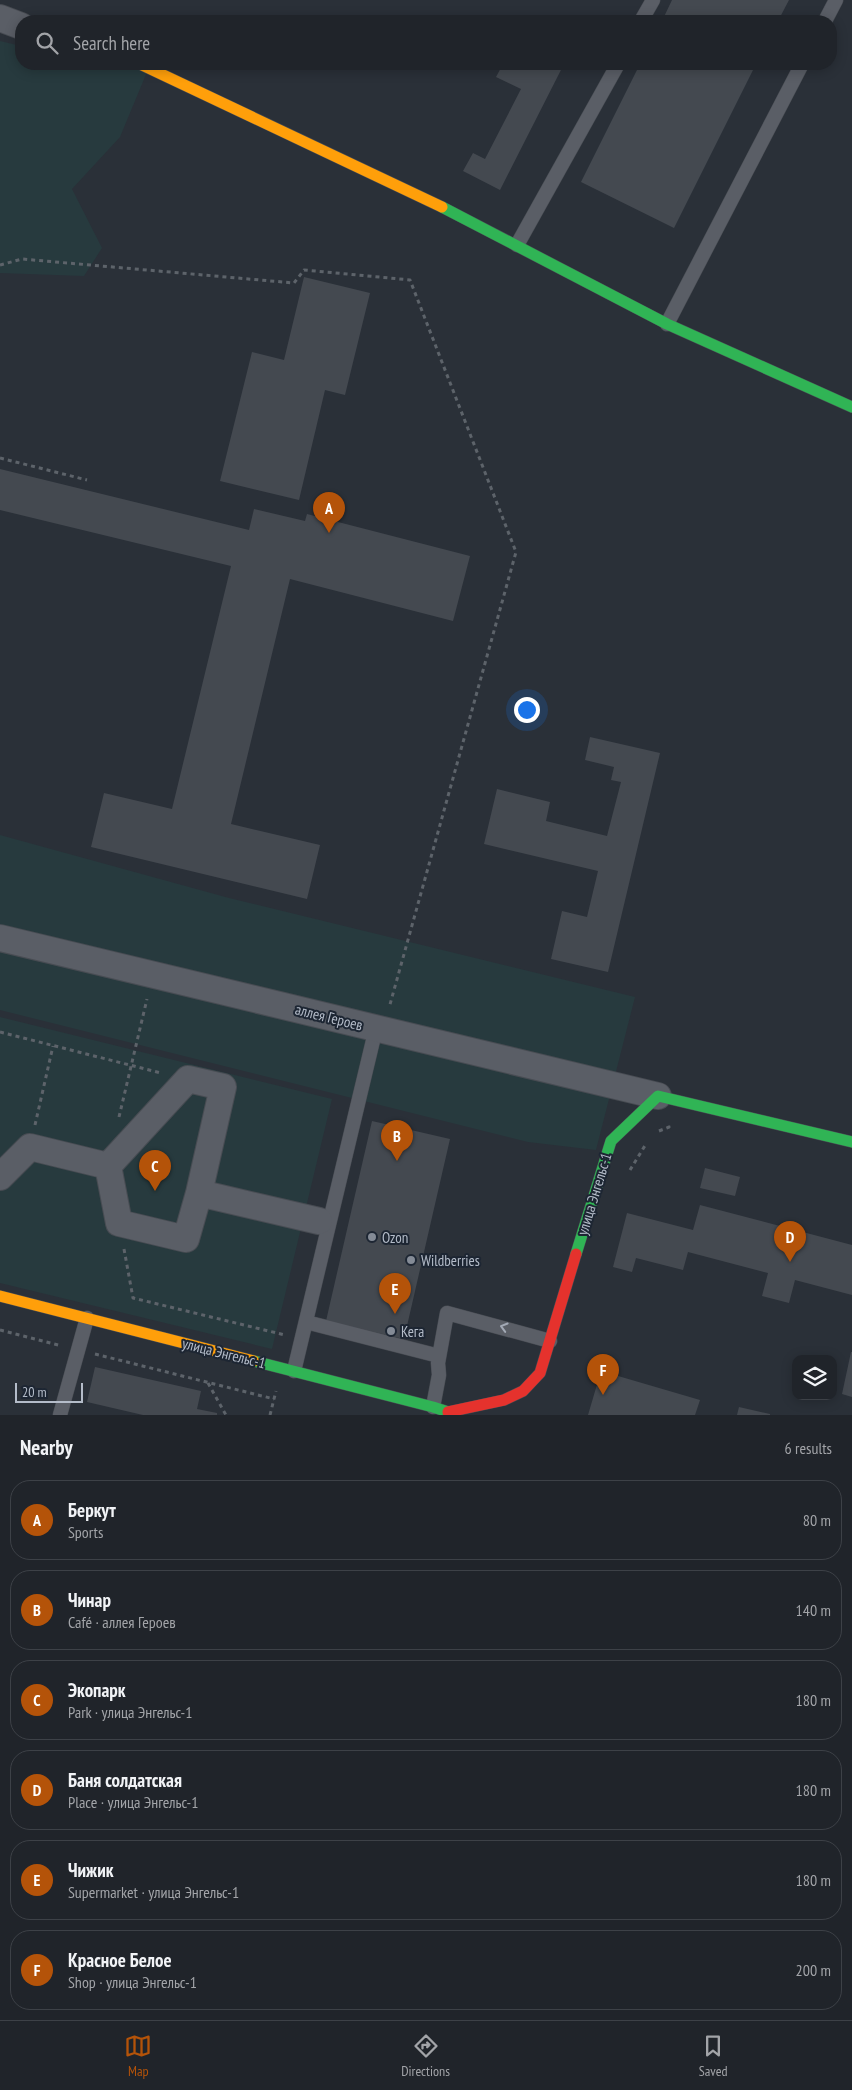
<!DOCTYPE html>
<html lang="en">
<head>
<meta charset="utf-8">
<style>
	:root { --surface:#20242a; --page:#2d3036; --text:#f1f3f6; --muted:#a2a4a8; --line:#3d4147; --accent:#b45309 }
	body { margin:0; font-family:"PT Sans Narrow",sans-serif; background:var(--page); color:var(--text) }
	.controls { position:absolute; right:15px; bottom:15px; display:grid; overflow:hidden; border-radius:10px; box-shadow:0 2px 12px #0003 }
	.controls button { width:45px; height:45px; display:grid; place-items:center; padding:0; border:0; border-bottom:1px solid var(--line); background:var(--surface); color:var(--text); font:25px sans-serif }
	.scale { position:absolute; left:15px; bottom:12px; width:68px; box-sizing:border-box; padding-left:5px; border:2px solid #b4bcc9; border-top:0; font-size:14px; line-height:18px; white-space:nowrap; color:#b4bcc9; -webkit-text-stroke:4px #1d2633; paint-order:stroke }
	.you { position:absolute; left:526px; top:709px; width:18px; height:18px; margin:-12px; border:4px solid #fff; border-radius:50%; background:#1a73e8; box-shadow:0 0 0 8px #1a73e833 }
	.badge { display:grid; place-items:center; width:32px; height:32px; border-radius:50%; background:var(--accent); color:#fff; font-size:16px; font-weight:700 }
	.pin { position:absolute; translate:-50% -41px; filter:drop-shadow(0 1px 2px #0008) }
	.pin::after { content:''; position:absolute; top:26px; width:18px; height:15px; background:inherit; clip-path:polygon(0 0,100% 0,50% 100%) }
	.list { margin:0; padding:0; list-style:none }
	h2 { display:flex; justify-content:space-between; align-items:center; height:65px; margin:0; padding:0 20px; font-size:21px }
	h2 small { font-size:16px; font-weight:400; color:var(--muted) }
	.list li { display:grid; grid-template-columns:32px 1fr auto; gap:15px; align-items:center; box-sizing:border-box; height:80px; margin:0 10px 10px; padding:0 10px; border:1px solid var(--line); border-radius:20px }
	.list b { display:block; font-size:19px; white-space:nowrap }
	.list p { margin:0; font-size:16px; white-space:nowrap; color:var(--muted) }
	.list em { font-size:16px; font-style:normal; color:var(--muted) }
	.icon { flex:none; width:28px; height:28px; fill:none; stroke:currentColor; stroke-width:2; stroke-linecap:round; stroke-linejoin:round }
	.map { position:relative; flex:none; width:852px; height:1415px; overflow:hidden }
	.search { position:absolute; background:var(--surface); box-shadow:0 2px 12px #0003; left:15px; right:15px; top:15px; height:55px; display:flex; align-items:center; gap:12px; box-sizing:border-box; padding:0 18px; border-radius:20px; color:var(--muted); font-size:19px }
	.sheet { height:605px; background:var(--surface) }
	nav { display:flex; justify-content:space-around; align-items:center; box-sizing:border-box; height:70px; border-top:1px solid var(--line); background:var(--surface); font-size:14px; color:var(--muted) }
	nav a { display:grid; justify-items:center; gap:2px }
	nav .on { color:var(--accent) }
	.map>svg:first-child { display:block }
</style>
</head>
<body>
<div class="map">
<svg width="852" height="1415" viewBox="0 0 852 1415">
	<rect width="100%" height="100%" fill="#2a3038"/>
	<path fill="#273a3e" d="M0,41L21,46V64H125L147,72L120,137L72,189L102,248L84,276L0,273Z
		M0,835L229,898L635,997L596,1150L528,1142L0,1010Z
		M0,1017L332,1099L272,1349L0,1283Z"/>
	<path fill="#444950" d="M672,0H789L778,21H662Z
		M559,15L571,21H556Z
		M503,64H564L500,190L463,171L473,153L485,159L521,89L496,77Z
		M640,64H756L674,228L581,182Z
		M304,277L370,293L345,395L325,390L299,500L220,481L252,352L284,360Z
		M0,469L249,530L254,509L305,521L307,514L470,556L453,621L290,579L231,824L320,845L307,899L91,847L104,793L172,809L231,566L0,510Z
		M590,737L660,753L608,972L551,959L562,911L587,917L598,871L484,844L497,789L550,802L546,821L607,836L621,782L611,780L614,767L585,760Z
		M372,1121L450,1139L404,1339L326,1321Z
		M705,1168L740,1177L735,1196L700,1188Z
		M700,1205L852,1245V1295L795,1280L789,1303L762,1296L768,1273L688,1252L683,1270L636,1258L632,1272L613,1267L627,1213L693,1230Z
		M851,1352H852V1397L842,1394Z
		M95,1367L201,1391L197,1409L217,1413V1415H143L87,1402Z
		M601,1371L700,1400L695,1415H588Z
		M739,1407L770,1414V1415H737Z"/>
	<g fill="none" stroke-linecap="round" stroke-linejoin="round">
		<defs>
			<path id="lane" d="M641,21L653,0
				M825,21L836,0
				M517,245L618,64
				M667,324L802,64
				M306,1322L439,1356
				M294,1371L376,1028
				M433,1407L439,1375L438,1363L447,1313L550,1341
				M60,1415L87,1318"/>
			<path id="street" d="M0,18L21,26
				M0,938L658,1096
				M188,1079L223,1087L199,1193L186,1239L119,1223L108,1166Z
				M0,1177L30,1147L108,1166
				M199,1193L319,1221"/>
			<path id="fast" d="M442,207L667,324L852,407
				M576,1254L611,1141L658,1096L852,1142
				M254,1361L433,1407L448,1412L445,1415"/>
			<path id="slow" d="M140,64L442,207
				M0,1296L254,1361"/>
			<path id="jam" d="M448,1412L504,1400L523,1391L540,1373L576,1254"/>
		</defs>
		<use href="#lane" stroke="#484c53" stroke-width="15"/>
		<use href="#street" stroke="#484c53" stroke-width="28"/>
		<use href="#fast" stroke="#484c53" stroke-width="12"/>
		<use href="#slow" stroke="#484c53" stroke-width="12"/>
		<use href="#jam" stroke="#484c53" stroke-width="12"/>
		<path stroke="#5d636a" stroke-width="3" stroke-dasharray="4 4" stroke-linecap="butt" d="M0,265L22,259L294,283L304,270L410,280L516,552L389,1008
			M0,458L87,480
			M0,1032L161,1073
			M119,1117L147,999
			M35,1125L53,1046
			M659,1131L669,1127L668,1124
			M630,1170L646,1144
			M124,1249L133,1298L285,1335
			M0,1330L62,1346
			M95,1354L274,1399
			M208,1383L226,1415
			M270,1415L276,1391"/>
		<use href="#lane" stroke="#5a5e66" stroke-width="14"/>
		<use href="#street" stroke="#5a5e66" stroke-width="26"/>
		<use href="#fast" stroke="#30b455" stroke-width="11"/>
		<use href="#slow" stroke="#ff9f0a" stroke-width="11"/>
		<use href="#jam" stroke="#e5322d" stroke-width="11"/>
	</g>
	<defs><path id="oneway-chevron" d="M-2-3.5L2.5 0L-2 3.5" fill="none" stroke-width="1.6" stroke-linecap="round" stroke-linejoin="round" transform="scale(1.25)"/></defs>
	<use stroke="#a2a9b5" href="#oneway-chevron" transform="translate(504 1327) rotate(-164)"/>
	<g fill="#848b96" stroke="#1d2633" stroke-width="2">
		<circle cx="372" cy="1237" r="5"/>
		<circle cx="411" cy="1260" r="5"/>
		<circle cx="391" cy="1331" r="5"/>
	</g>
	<g text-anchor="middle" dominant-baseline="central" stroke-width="4" stroke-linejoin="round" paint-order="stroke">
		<g font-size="15" fill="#b4bcc9" stroke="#1d2633">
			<text transform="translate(329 1017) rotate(14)">аллея Героев</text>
			<text transform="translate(594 1194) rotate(-73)">улица Энгельс-1</text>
			<text transform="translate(224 1353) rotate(14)">улица Энгельс-1</text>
		</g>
		<g font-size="15" fill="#b4bcc9" stroke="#1d2633" text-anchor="start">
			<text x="382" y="1237">Ozon</text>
			<text x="421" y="1260">Wildberries</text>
			<text x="401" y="1331">Кега</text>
		</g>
	</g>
</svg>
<div class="controls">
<button><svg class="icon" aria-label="layers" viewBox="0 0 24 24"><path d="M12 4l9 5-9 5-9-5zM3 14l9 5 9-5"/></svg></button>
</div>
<div class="scale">20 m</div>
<div class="you"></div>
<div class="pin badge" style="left:329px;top:533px">A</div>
<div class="pin badge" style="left:397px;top:1161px">B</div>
<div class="pin badge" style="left:155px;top:1191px">C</div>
<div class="pin badge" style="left:790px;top:1262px">D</div>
<div class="pin badge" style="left:395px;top:1314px">E</div>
<div class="pin badge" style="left:603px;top:1395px">F</div>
<div class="search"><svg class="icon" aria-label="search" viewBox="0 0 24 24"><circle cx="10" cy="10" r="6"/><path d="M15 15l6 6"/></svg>Search here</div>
</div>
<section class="sheet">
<h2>Nearby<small>6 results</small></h2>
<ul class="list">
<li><span class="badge">A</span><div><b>Беркут</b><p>Sports</p></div><em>80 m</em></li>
<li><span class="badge">B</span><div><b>Чинар</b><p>Café · аллея Героев</p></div><em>140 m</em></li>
<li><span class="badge">C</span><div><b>Экопарк</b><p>Park · улица Энгельс-1</p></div><em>180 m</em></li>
<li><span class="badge">D</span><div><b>Баня солдатская</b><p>Place · улица Энгельс-1</p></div><em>180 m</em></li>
<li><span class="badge">E</span><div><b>Чижик</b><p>Supermarket · улица Энгельс-1</p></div><em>180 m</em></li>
<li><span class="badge">F</span><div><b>Красное Белое</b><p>Shop · улица Энгельс-1</p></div><em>200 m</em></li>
</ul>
</section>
<nav>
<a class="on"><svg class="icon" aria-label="map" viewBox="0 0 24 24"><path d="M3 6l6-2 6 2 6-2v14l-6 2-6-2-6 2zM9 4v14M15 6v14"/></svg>Map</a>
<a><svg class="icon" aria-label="directions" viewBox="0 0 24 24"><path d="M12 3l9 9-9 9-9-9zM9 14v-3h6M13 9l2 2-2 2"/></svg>Directions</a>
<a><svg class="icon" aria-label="saved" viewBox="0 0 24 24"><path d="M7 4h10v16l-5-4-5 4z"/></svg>Saved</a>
</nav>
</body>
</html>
